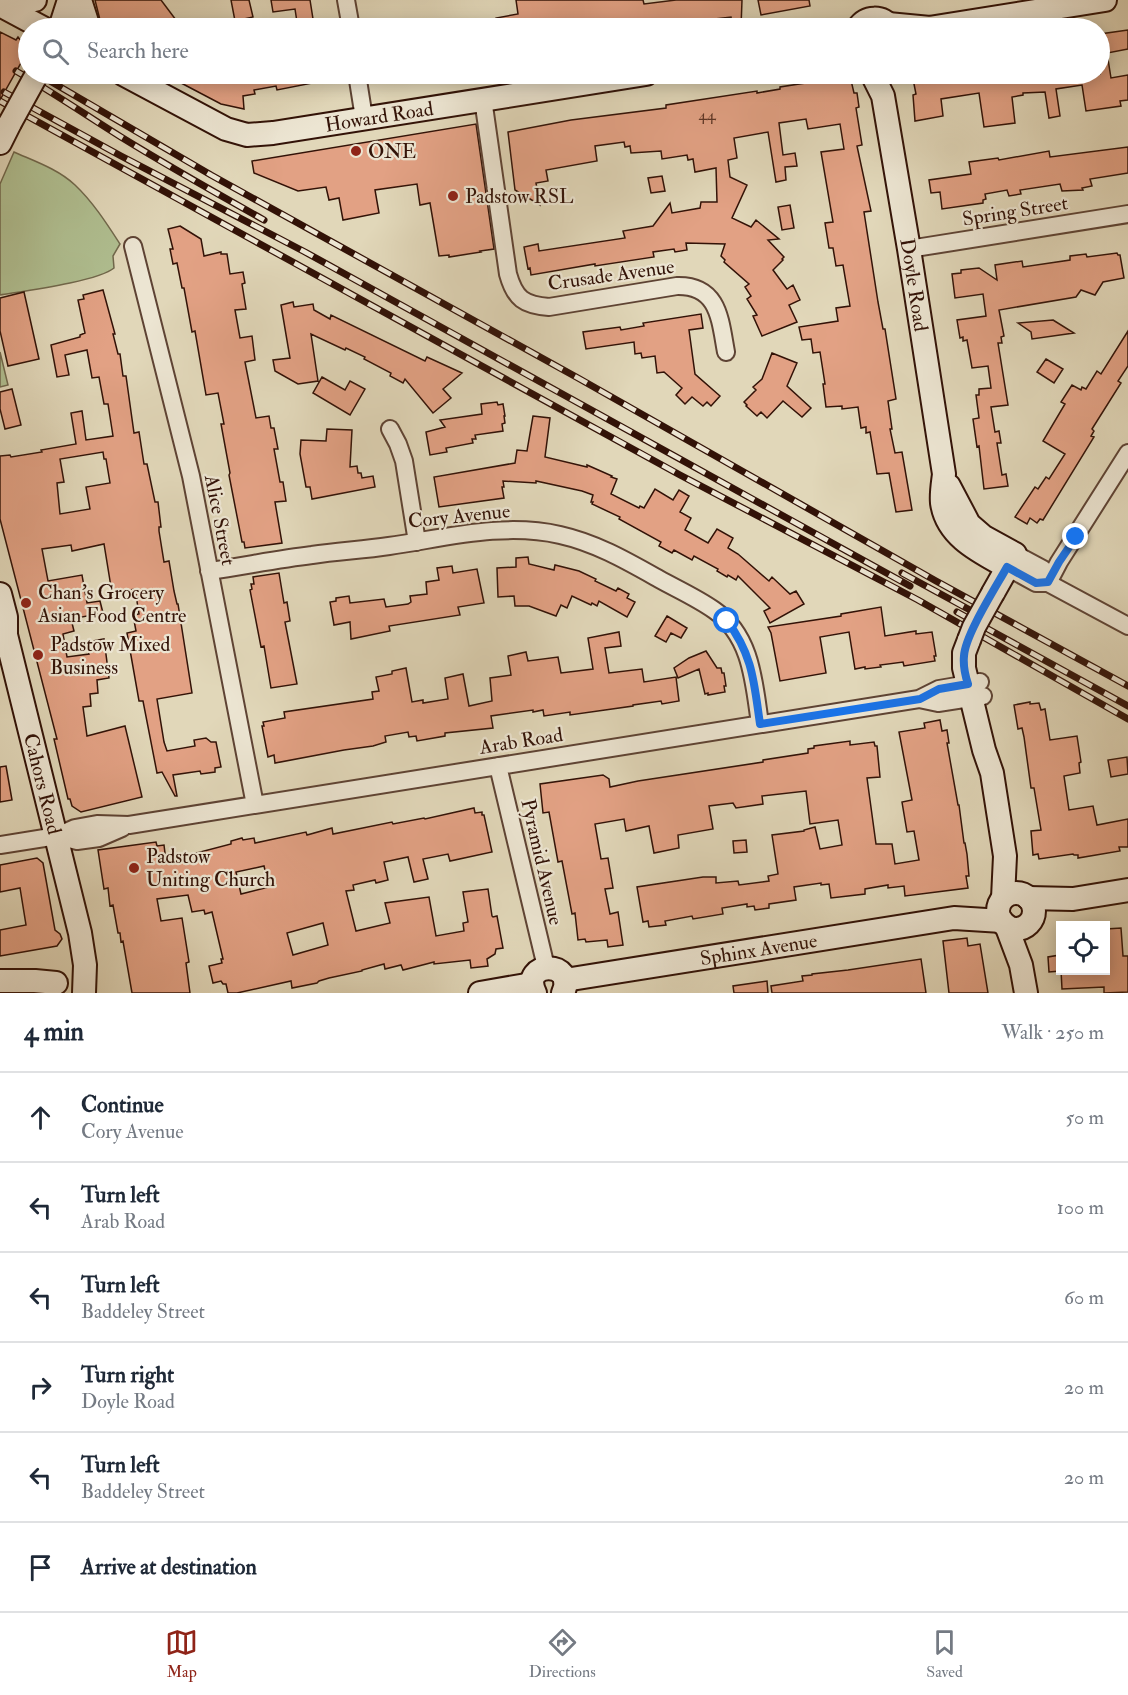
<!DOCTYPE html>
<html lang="en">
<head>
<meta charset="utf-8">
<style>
	:root { --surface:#fff; --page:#f6f6f7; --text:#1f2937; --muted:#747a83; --line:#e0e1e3; --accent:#8f2418 }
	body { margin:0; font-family:"IM FELL Double Pica",serif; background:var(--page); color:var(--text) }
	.controls { position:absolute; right:18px; bottom:18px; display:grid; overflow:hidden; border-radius:0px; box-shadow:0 3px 15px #0003 }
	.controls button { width:54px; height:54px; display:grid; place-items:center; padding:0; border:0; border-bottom:2px solid var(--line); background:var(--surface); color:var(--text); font:30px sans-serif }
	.stop { position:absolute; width:18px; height:18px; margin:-14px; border:4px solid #1a73e8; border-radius:50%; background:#fff }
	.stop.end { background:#1a73e8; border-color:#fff; box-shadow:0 2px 6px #0008 }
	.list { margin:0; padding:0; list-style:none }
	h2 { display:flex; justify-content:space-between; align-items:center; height:78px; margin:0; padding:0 24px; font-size:26px }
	h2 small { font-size:20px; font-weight:400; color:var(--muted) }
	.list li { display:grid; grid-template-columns:39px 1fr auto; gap:18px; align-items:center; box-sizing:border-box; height:90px; padding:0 24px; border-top:2px solid var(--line) }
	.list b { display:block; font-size:22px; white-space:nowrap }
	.list p { margin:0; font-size:20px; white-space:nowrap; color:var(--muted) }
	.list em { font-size:20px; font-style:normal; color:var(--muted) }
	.icon { flex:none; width:33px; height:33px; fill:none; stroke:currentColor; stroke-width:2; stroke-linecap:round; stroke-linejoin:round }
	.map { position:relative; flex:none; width:1128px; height:993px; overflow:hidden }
	.search { position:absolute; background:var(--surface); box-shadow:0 3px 15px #0003; left:18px; right:18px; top:18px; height:66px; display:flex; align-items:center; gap:15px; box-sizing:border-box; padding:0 21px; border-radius:33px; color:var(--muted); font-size:22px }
	.sheet { height:618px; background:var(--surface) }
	nav { display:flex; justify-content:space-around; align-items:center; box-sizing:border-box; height:84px; border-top:2px solid var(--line); background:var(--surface); font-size:16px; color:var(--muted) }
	nav a { display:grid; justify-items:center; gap:3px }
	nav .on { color:var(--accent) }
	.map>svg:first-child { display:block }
</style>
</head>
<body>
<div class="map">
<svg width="1128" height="993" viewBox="0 0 1128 993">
	<rect width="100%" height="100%" fill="#e1d7b9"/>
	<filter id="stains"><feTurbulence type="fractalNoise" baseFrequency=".00333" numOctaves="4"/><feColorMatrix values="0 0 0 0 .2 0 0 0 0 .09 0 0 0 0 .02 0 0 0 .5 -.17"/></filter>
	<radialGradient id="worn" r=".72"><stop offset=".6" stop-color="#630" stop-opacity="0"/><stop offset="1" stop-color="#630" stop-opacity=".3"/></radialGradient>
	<path fill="#b0bf91" stroke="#71684c" stroke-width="1.5" d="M14,152C34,161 58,169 75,185C93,202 107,224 120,244L113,256L114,268C99,281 24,291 0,295V184Z
		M0,352L8,385L0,387Z"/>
	<path fill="#e2a184" stroke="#321207" stroke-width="1.5" fill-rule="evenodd" d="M95,0H161L182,28H102Z
		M231,0H249L253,17L235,21Z
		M271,0H310L313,19L297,22L295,9L273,12Z
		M516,0H643L644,4L676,0H742L741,28H733L731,17L698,21V25L674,28H497L496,18L518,14Z
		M758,0H809L810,6L761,15Z
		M1128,30V49L1107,53L1111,78L1128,75V100L1120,101L1121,106L1086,111L1082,85L1056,89L1060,116L1049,118L1045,92L1023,93V95L1012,97L1015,123L984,127L979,93L941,99L943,116L915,121L913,95L916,94L912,74H1100V34Z
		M0,32L16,40L18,37L26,47V54L0,100Z
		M164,74H327L328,80L277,90L276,86L254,90L255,94L243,96L244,109L221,104Z
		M831,74H844V77L850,76L854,93H857L859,107L856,108L862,145L857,146L871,211L864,212L878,302L883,329H885L896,399L888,401L892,429H890L895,453L902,452L912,510L896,512L889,473L877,474L870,432L866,433V427L861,428L858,407L842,409V406L826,407L823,384H825L820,352L813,353L811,339L802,340L799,327L838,321L836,308L850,306L843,265L836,266L833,248H829L825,223L833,222L821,152L844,149L840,124L808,129L806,119L779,123L783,155L795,153L797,166L785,167L786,180L776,182L768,132L734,138L737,158L728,160L730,177L747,185L732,218L751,227L756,220L779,239L768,240L784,257L782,259L783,260L773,270L787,289L793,285L800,300L789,305L797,322L762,336L753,316L757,315L747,299L751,296L745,287L749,284L724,262L725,260L721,256L725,244L686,243L687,250L675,252L674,249L653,252L654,257L595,266V264L531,275L530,268L528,269L524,247L538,244L539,251L625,238L623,231L653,226L670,203L672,213L700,208L701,202H717L716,168L695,172L693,159L688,160L687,155L662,159L661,151L631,153L630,146L625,147L624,142L595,146L597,161L546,170L548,181L536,183L540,205L515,190L508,132L571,120L666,108V105L757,91V93L780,89V87L831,79Z
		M476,124L494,249L480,251L481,252L449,257V255L439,256L430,203L420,205L417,184L375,190L379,213L343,220L339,198L329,200L326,187L298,191L254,173L252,161Z
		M1128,147V173L1090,179L1092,186L1082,188L1083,190L1062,191L1060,184L1020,190L1021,194L1009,196L1007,190L985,194L986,199L983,200V203L942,209L940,192L931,193L929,180L971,174L969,162L998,158L999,160L1049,151L1050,157Z
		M662,176L665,191L651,193L648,178Z
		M790,205L794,228L782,230L778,207Z
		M180,226L201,239L204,256L221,252V254H227L230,274L243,272L245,283L242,284L246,309L235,310L240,338L252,336L255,360L245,362L256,418L269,416L271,428H274L278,449H274L280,482H283L286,501L275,502L282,543L245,548L244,542H242L229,475L230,473L221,424H224L218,393L206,395L195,331L192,332L184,288H182L177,263L173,264L170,249H173L168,229Z
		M1117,253L1118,255H1120L1124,278L1103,282L1095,295L1081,290L1076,297L999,310L1004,336L1001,337L1002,343H998L1008,405L991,407L995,432L999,431L1001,443H997L1002,475L1006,474L1008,486L984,489L979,446L977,447L973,419L979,418L976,395H979V389L991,388L988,366L972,368L967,340L963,341V337L960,338L957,320L986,316L983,294L955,298L952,274L961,273V270L979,268L997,280L995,265L1022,261L1023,267L1070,260V256L1086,254L1087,257Z
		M103,290L115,334H113L118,354H120L123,376H126L134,433L139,432L144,464H147L155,502H158L161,527H159V531L164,562L169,561L174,591L177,604H178L192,693L157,699L164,742L167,751L195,746L194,740L206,738L211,742H216L221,767L215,768V772L201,774L200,771L173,775L177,796H175L162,772L157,773L143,701H139L127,633L136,631L133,615L139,614L135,589L112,593L104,544L72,551L71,545L42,549L48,581L82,575L87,603L100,601L103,613L71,619L74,631L63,634L67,657L89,654L87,642L104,639L109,678L97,680L98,693L90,694L91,706L83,707L87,736L125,726L142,797L81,812L72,806L70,799H68L54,739H57L0,519V456L10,455L11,457L42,452L41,450L76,444L71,413L82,411L86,440L113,436L108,404H104L99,377L92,378L87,350L65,355L69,375L57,377L51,345L80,337V335L85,333L78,300L84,299L83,295ZM103,452L104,459H106L110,483L86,487L90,509L60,514L57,483L64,482L60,459Z
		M24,292L39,359L8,366L0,331V298Z
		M293,302L294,307L313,304L314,310L330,319L331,315L425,361L427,357L462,373L443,389L451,398L433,413L405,379L403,383L390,376L391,373L364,359L365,357L346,348L345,350L311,334L318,381L298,384L275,371L273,360L290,358L281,305Z
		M701,314L703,328L689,330L695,374L720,396L711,406L707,402L703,406L692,397L685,404L676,395L682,388L664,372L657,373L655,356L642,358L641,353L635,354L634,342L586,349L583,332L620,327L621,330L644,326L643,323Z
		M1053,320L1074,333L1032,339L1031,332L1018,323Z
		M1128,331V366L1118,381L1121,383L1092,429L1094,431L1091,436L1094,437L1043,520L1040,519L1037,523L1030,518L1027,524L1015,517L1035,487L1038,489L1046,477L1049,479L1065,454L1043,441L1065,404L1061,402L1072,385L1081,390L1082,387L1086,389L1097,371L1101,374Z
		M772,353L797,363L787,386L811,408L802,417L783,401L767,418L761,412L757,416L746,406L747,405L744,402L756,390L753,387L762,379Z
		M1046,359L1063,369L1054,383L1037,372Z
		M322,377L345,390L350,381L365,389L350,415L313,393Z
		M12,389L21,425L5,429L0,409V392Z
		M497,402L498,405L503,404L505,416H504L505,423L502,424L503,431L475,435L476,439H472L473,443L446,448L447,452L430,455L426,432L445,427L440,420L482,414L481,404Z
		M533,416L550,418L545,457L587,467V465L612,476L611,477L617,479L611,494L639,508L640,506L644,508L655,489L673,500L679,490L689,496L680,512L691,518L685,530L708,543L717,529L733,538L728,548L738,554L769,581L772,577L790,594L796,591L804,604L770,623L764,611L770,608L738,576L736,580L728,575L727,577L717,571L718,569L694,556L692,560L674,550L672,553L659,546L661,542L619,519L620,517L592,504L593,502H591L593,495L582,491L536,481V483L503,481L504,487H502L504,498L439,507L434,477L515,463L517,450L527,451Z
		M327,429L352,430L350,467L357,466L358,473H361L362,478L373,476L375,487L312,499L310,487H306L300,454L301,440L326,441Z
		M528,557L529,564L554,570L555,565L579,571L596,579L595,581L616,591L618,588L629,594L627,598L635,602L627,617L599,601L597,606L592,603L591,605L572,596L567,608L561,605L556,616L529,606H515L514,596L498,597L497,568L516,567V558Z
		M452,566L453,573L477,569L484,603L458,607L460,615L389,626L390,631L351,639L350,622L334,625L330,602L336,601V598L349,596L350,603L384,599L386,607L408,604L411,602L410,596L427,594L426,582L439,580L437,568Z
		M279,573L284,603L287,602L290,621L285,622L297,684L271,688L264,646L261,647L250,590L252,589L251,584H254L253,577Z
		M881,607L885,636L916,631V634L932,632L936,656H934L935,661L904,666L903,662L880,665L881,667L865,669V667L855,669L849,632L820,637L826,673L780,681L771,633L768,627L841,616V614Z
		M667,616L687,628L681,638L671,633L666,642L655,636Z
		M619,632L621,646L605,648L609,673L642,669L644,682L676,677L679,701L662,704L661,701L633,705V706L570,715V712L544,716L543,710L533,712V710L491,716L493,728L445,733V736L417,741L416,736L409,737L408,732L385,736L386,742L373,746L344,750L275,763L274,755L268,757L262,726H264L263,722L285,718L284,712L373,699L372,692L379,691L376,677L392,674V671L406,668L412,702L423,700V703L448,699L445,678L463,674L469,706L492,701L490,678L511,675L508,656L526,652L528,661L558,657L561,673L593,669L588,638Z
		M706,651L717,668H721L722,673H724L726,686H724L725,692L708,695V693L705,694L699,669L678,678L674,668L689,658Z
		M1030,702V704L1039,703L1041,710L1045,709L1050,740L1077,736L1081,762L1079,763L1080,773L1064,776L1069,810L1093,806L1097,825L1128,819V847H1119L1120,851L1078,858V855H1074L1073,854L1039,859L1038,854L1033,855L1031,831L1041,830L1034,788H1031L1024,737L1022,728L1018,729L1014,705Z
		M940,720L942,731L947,730L949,743H947L958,805H959L964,843H965L967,854L969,876H966L968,888L905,896L904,886L888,888V885L865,889V894L831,898L829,884L821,885V883L794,887L796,900L769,904V908L755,910L754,906L747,907V904L722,908L723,914L693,919L692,916L665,921L666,925L649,927L648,921L643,922L637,887L703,877H716V883L738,881L739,885L769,881L768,876L778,874L772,835L804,831V830L815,827L820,849L842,845L838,820L810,824L806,791L762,796L763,804L736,808L733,803L709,806L713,829L678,835L679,848L654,853L649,826L626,831L624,819L595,824L601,859L608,858L613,888L605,889L610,914L618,912L623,945L608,947L607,940L586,942L585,939L578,940L575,913L572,914L562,861L558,862L549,812L543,813L540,784L603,775L609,779L610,787L638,781L763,762V760L808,753V749L814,748V746L850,741V745L874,742L875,746H877L880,777L867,778L876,844H892L895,864L919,860L914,831L907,832L902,802L912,800L899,732L925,728L924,723Z
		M1127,757L1128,774L1111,777L1108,760Z
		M6,766L12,800L0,802V767Z
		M474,808L475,813L482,812V815H484L492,852L450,861L448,854L423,859L428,879L414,882L408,857L384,862L388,880L376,883L375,880L353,885L354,890L346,891L356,931L390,923L385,903L429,897L436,936L464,931L463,923L468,922L463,892L488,889L492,916L493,917L497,916L503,948L496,949L495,954L487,959L488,966L471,968L470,960L434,964V962L403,970L401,965L385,969L384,964L362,970V971L329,978L319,981L317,983L292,988L291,981L237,993H228L226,984H223L221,981L213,983L209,966L222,963L221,959H223L212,912L205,914L204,910L192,912L188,895L157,899L161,921L182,918L189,962L186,963L190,993H132L123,941L121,942L120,933H118L113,905L110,906L108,888L104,889L98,850L156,842L157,846L164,845L166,861L231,844V841L242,838L243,840L254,838L255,843L306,832L307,835L332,828L333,834L392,822L393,824L424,818L425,819ZM264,866L269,887L241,894L236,872ZM323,923L328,945L293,955L287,933Z
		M746,840L747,852L734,853L733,841Z
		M37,858L43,863L55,930L60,934L62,939L57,946L0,956V930L26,925L20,888L0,892V865Z
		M1121,928L1123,956H1128V992L1104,993V987L1062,989L1061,970H1106V929Z
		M967,938L968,946L980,944L988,993H949L943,941Z
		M1060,955V971L1049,972L1048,957Z
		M921,959L926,993H772L771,986L803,981L802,976L812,975V974L848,970Z
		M767,981L768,993H734L733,986Z"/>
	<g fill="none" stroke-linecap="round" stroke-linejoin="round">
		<defs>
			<path id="street" d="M346,0L351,28
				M357,74L364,118
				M483,99L508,274C515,299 524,305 549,307L677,286C719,285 720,320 726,352
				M133,246L191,476L255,805
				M909,249L1128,214
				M390,429L398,444L404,461L417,542
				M1015,554L1043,569L1048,583
				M1007,567L1036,583H1048L1128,626
				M209,571C244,566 278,559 312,555C338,551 363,550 389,546C445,538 503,522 560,535C596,543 627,561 659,579C677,589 697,598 714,610C752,636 754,683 760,724
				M1048,583L1059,562L1128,453
				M919,699L938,703L983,696
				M498,766L546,967
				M57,836L77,841L99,838L122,828
				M0,845L57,836L75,828L97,824L129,825L919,699L939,689L980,682"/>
			<g id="secondary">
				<path d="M7,0L19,1L35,0"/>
				<path d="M80,0L89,28"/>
				<path d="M0,5L43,28"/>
				<path d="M888,24L930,28"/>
				<path d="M60,28L69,0"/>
				<path d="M858,28C866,16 882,15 891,28"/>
				<path d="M929,28L1105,0"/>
				<path id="s1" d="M123,74L226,129L247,135L273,133L646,74"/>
				<path id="s2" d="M872,74L883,96L909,249L944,474C943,483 941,493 942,503C947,537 980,552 1007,567"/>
				<path d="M0,143L10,123"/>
				<path d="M949,486L969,524L984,537L1015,554L993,593"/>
				<path id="s3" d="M0,594L6,617V635L80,933L85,965L84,993"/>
				<path d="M969,640L964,653V668L984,750L992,773L1005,856L1003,898"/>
				<circle cx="1016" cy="911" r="18"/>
				<path d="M1028,898L1073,899L1128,890"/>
				<path d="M1006,925L1021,965L1026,993"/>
				<path id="s4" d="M565,980L954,918L1002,921"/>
				<path d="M0,981H35L56,983"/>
				<path d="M480,993L532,984"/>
				<path d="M535,993C519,960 578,960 563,993"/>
			</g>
		</defs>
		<use href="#street" stroke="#5e4334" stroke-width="20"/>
		<use href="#secondary" stroke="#321207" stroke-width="26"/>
		<use href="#street" stroke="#ece5d2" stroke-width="16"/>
		<use href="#secondary" stroke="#ece5d2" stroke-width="22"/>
		<defs>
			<path id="rail" d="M16,71C52,92 86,115 121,137C168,166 216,193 264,220
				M38,74L211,175L578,378L936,581L1128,686
				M4,92L121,156L305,252L910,586
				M0,101L680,475L918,600L1128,719
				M902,573L970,610
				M957,612L1128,706"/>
		</defs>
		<use href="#rail" stroke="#321207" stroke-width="7"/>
		<use href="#rail" stroke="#ece5d2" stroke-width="4.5" stroke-dasharray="14" stroke-linecap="butt"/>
		<defs>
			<path id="secondary-bridge" d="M10,123L37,74
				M969,640L974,627L993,593"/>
		</defs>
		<use href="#secondary-bridge" stroke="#321207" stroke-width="26" stroke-linecap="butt"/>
		<use href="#secondary-bridge" stroke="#ece5d2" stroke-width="22"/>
	</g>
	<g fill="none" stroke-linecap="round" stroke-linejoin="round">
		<path stroke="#1a73e8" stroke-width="8" d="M727,621C753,655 754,683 760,724L920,699L939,689L968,684C965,675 963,666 964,656C965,635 996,587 1007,567L1036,583L1048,582L1059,562L1076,537"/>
	</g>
	<g fill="#8f2418" stroke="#ece5d2" stroke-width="2">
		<circle cx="356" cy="151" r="6"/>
		<circle cx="453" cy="196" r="6"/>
		<circle cx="26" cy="603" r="6"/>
		<circle cx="38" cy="655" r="6"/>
		<circle cx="134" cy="868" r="6"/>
	</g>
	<g text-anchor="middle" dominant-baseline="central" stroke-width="4.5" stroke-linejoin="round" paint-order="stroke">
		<g font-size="16" fill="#5e3626">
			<text x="707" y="115">44</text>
		</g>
		<g font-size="20" fill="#321207" stroke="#ece5d2">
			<text stroke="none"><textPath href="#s1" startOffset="272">Howard Road</textPath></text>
			<text transform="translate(1015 211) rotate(-9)">Spring Street</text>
			<text transform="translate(611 275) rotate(-8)">Crusade Avenue</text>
			<text stroke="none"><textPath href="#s2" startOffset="216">Doyle Road</textPath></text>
			<text transform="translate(459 516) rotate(-6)">Cory Avenue</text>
			<text transform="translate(220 520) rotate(79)">Alice Street</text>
			<text transform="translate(521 741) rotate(-9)">Arab Road</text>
			<text stroke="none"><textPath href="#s3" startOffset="195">Cahors Road</textPath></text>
			<text transform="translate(542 862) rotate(77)">Pyramid Avenue</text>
			<text stroke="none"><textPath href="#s4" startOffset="196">Sphinx Avenue</textPath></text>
		</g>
		<g font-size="20" fill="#321207" stroke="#ece5d2" text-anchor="start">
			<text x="368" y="151">ONE</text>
			<text x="465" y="196">Padstow RSL</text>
			<text x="38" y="592">Chan's Grocery<tspan x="38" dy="23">Asian Food Centre</tspan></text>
			<text x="50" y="644">Padstow Mixed<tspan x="50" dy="23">Business</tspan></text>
			<text x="146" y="856">Padstow<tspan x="146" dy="23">Uniting Church</tspan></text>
		</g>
	</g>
	<rect width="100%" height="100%" filter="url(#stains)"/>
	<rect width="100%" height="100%" fill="url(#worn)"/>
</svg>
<div class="controls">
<button><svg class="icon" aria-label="locate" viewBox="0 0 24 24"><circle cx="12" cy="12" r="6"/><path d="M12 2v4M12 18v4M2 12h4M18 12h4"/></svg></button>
</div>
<div class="stop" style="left:727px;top:621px"></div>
<div class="stop end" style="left:1076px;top:537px"></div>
<div class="search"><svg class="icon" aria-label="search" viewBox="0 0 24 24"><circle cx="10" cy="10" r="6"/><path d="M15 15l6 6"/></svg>Search here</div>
</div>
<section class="sheet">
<h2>4 min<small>Walk · 250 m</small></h2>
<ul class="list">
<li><svg class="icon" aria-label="ahead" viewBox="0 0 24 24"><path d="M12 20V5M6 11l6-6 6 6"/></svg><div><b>Continue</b><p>Cory Avenue</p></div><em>50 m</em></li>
<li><svg class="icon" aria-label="left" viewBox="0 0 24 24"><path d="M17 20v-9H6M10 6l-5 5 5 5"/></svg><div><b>Turn left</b><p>Arab Road</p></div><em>100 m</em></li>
<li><svg class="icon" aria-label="left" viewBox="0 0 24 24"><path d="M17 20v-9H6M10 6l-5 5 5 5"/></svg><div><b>Turn left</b><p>Baddeley Street</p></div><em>60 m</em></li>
<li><svg class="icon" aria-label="right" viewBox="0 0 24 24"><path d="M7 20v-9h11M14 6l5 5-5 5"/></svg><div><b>Turn right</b><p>Doyle Road</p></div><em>20 m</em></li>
<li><svg class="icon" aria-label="left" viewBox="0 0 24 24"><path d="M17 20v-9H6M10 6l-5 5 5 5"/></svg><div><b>Turn left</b><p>Baddeley Street</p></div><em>20 m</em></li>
<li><svg class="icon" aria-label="arrive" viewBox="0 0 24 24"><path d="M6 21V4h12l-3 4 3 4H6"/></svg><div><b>Arrive at destination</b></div></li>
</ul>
</section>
<nav>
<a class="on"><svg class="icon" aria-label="map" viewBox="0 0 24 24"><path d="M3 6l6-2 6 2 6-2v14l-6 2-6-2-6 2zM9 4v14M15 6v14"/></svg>Map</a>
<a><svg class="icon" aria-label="directions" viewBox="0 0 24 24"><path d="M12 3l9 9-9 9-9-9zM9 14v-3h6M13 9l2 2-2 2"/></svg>Directions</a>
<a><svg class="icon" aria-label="saved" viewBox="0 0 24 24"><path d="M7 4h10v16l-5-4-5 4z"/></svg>Saved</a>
</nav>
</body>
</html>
